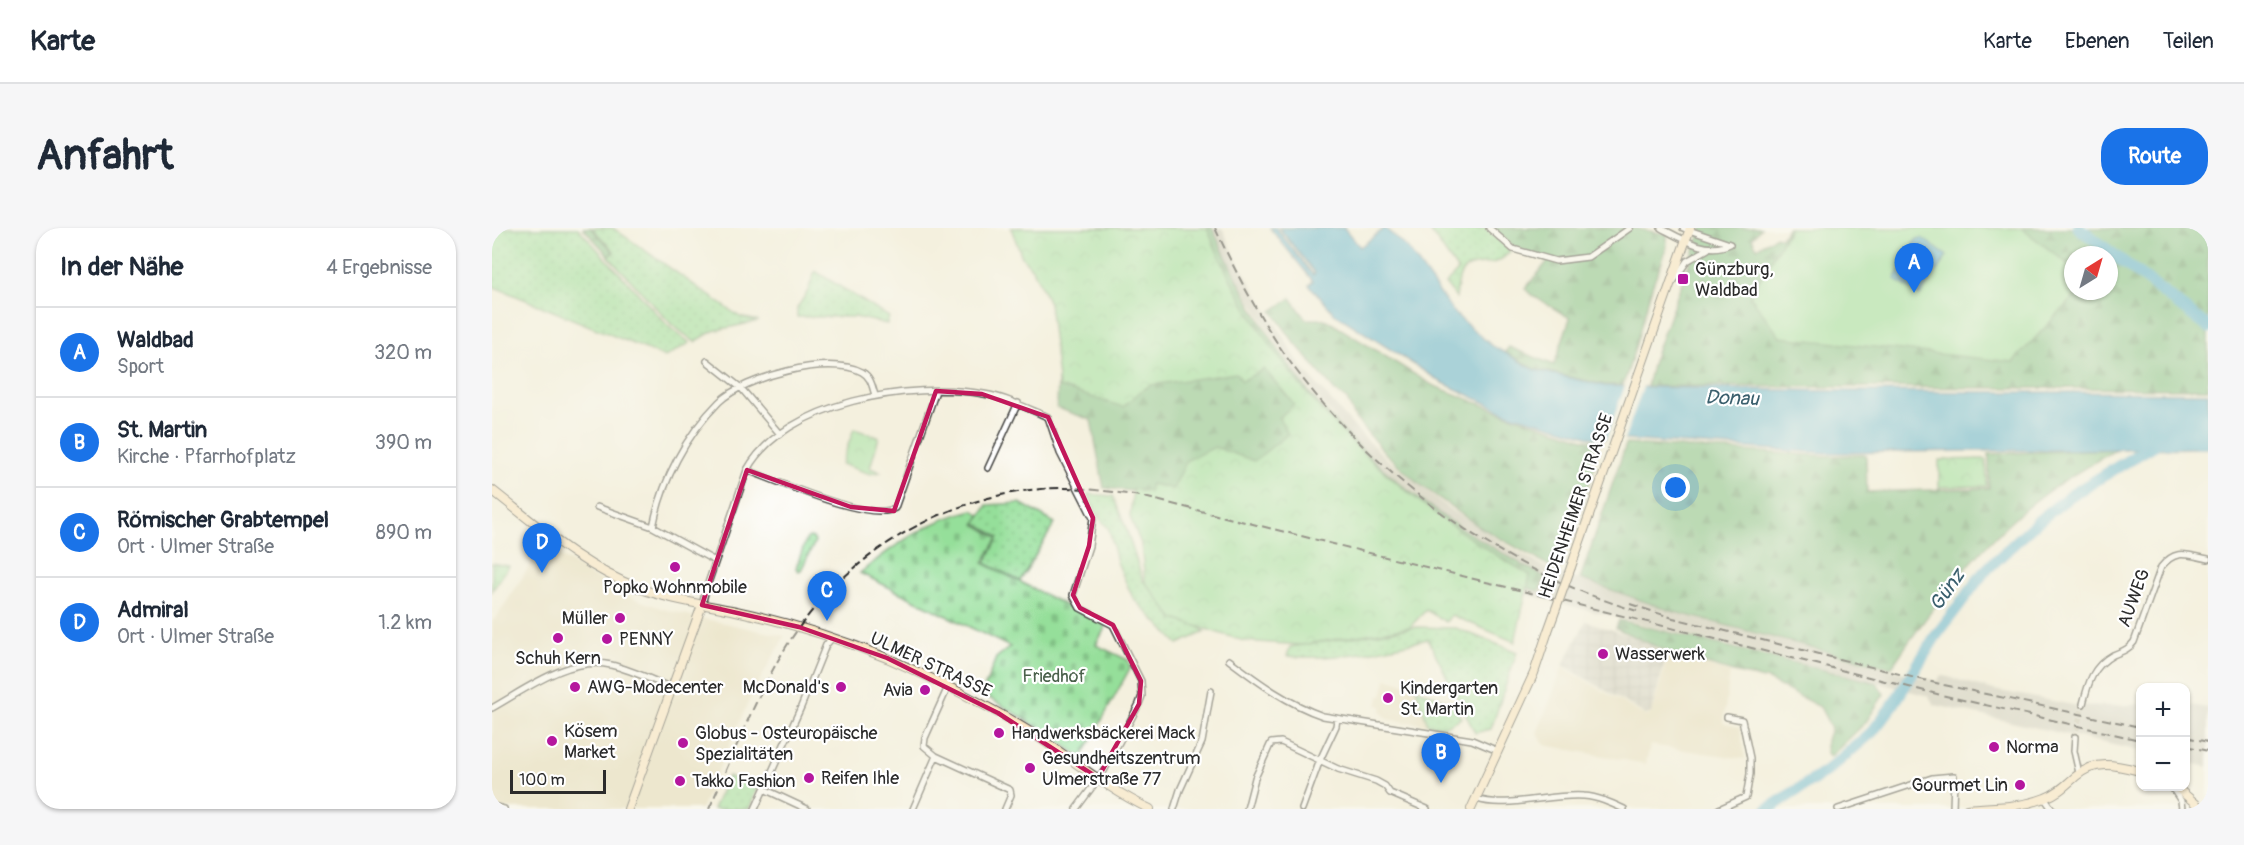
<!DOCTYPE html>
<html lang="de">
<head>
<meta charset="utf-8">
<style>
	:root { --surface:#fff; --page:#f6f6f7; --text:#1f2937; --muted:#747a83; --line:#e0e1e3; --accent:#1a73e8 }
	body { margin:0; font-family:Pangolin,sans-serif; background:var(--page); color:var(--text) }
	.controls { position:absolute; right:18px; bottom:18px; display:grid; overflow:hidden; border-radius:12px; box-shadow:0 2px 4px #0004 }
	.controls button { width:54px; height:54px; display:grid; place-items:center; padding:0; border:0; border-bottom:2px solid var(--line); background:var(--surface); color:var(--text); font:30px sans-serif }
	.compass { position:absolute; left:1572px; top:18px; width:54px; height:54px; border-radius:50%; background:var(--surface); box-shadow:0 2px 4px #0004; rotate:37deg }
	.scale { position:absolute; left:18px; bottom:15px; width:96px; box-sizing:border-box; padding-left:6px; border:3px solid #2b2b2b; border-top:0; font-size:16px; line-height:21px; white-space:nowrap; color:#2b2b2b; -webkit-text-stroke:4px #fff; paint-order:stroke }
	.you { position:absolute; left:1184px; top:260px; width:21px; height:21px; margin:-15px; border:4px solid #fff; border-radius:50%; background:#1a73e8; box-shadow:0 0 0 9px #1a73e833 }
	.badge { display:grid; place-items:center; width:39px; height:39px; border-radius:50%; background:var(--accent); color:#fff; font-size:20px; font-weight:700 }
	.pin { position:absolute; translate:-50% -50px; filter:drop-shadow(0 2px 3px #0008) }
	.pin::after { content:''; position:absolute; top:32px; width:21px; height:18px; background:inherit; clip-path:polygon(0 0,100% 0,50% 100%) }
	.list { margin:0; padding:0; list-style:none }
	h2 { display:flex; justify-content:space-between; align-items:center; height:78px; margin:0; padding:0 24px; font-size:26px }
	h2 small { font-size:20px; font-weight:400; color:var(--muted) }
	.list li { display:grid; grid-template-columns:39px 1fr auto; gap:18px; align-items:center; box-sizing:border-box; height:90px; padding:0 24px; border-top:2px solid var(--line) }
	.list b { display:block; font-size:22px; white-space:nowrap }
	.list p { margin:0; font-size:20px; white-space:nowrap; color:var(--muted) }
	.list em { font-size:20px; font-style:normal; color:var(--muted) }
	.map { position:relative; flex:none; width:1716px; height:581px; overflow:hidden; border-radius:24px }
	header { display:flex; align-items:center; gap:36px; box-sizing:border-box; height:84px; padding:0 30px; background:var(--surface); border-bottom:2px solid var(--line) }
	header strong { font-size:28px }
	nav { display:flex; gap:33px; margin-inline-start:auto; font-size:21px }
	.intro { display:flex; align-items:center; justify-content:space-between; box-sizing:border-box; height:144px; padding:0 36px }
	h1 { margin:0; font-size:42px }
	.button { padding:15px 27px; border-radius:24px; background:var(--accent); color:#fff; font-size:21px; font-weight:700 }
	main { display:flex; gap:36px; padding:0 36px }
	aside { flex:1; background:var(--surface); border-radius:24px; box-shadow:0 2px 4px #0004 }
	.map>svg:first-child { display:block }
</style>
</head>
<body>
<header>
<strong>Karte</strong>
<nav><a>Karte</a><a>Ebenen</a><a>Teilen</a></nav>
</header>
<div class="intro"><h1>Anfahrt</h1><a class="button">Route</a></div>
<main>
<aside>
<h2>In der Nähe<small>4 Ergebnisse</small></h2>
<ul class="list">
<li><span class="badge">A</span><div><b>Waldbad</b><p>Sport</p></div><em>320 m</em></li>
<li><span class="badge">B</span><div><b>St. Martin</b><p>Kirche · Pfarrhofplatz</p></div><em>390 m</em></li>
<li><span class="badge">C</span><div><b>Römischer Grabtempel</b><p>Ort · Ulmer Straße</p></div><em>890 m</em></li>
<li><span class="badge">D</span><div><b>Admiral</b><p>Ort · Ulmer Straße</p></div><em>1.2 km</em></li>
</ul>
</aside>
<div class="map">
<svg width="1716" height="581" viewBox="0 0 1716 581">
	<defs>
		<pattern id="industrial-grid" width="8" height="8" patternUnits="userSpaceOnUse" patternTransform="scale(1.5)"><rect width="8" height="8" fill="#c6c5b8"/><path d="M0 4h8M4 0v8" fill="none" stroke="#aaa99e"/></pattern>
		<pattern id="grass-dots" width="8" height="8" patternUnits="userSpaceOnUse" patternTransform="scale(1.5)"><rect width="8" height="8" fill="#95df9a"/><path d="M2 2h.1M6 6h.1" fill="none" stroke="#81c085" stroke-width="1.8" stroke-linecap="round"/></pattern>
		<pattern id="forest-firs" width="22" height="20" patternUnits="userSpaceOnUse" patternTransform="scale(1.5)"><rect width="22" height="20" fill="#78be82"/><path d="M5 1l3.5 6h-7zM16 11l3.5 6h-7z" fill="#639b6b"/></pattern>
		<pattern id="cemetery-stones" width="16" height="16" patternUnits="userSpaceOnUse" patternTransform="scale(1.5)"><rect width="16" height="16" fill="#95df9a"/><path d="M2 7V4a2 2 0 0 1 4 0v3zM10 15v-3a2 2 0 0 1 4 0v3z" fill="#81c085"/></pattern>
		<pattern id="park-crowns" width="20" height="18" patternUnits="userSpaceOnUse" patternTransform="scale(1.5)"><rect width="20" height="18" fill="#95df9a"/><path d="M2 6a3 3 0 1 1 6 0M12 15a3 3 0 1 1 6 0" fill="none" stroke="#81c085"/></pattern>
	</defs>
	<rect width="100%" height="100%" fill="#fff"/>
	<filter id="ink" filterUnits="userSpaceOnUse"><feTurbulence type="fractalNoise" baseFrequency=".0167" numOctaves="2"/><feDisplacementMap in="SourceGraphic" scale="12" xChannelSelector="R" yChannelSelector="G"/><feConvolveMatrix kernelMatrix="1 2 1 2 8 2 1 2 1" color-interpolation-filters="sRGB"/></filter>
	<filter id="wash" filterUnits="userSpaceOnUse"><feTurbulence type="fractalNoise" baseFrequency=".008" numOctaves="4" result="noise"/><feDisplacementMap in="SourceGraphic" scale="24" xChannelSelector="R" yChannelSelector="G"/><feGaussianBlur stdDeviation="1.35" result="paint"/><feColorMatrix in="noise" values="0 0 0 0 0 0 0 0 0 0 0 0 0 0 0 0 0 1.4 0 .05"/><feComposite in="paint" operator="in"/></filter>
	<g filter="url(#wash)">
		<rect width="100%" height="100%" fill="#f4f0de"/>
		<path fill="#e4dbba" d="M51,317L96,346L141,370L171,381L204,389L293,408L261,464L209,581H0V393L4,390Z
			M1177,426L1238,445L1231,495L1248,499L1253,531L1158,517L1154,536L1053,517L1045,505L1071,439L1155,489L1159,485Z
			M895,450L924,460L936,497L895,491L889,483L890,478L885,477L888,467H890Z"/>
		<path fill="url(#industrial-grid)" d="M1094,393L1147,411L1175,426L1159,485L1154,487L1071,437Z"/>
		<path fill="#c6c5b8" d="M720,0H730L746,34L809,138L865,202L895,231L955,279L1017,319L1056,341L1181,385L1393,440L1445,453L1449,447L1502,462L1581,477L1621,478L1648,476V523L1443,477L1436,468L1384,454L714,287L716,281L1046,363L1053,349L980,307L950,287L889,238L858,208L802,143L738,39Z
			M1694,476L1716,480V539L1694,534Z"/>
		<path fill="url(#grass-dots)" stroke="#608562" stroke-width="1.5" d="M0,0H86L177,99L198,115L173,129L0,58Z
			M100,0H121L248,89L267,93L221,103L203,114L179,96L117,29L122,23Z
			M936,0H993L1018,23C1002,44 983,30 971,43C964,51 966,63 964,70L953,56L966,43Z
			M323,43L397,89L395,96L363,89H305V80L316,63Z
			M596,266L621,268L634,300L651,353L713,404L686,416L641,370L625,334L617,301L604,286Z
			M528,275L563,295L528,353L493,335L507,309L484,295L495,277Z
			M317,309L321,310L323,314L309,342L306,343L304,340L314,312Z
			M0,335L17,338L0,363Z
			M924,399L964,400L1025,424L999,501L983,505L936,411C890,422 843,433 795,428L798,419Z
			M924,460L962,476L969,490L953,498L936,497Z
			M236,548L265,561L257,581H221Z"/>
		<path fill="url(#forest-firs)" stroke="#527456" stroke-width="1.5" d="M91,0H99L122,24L117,28Z
			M526,0H720C743,49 769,98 801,143C840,197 897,250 951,288C984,311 1018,330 1053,349L1047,363L649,264L612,260L599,192L565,180L568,85Z
			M1001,0H1140L1175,6C1177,24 1165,42 1160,59C1150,92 1143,125 1131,157H1113L1043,141L1013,124L1017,119L1062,137L1078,90L1041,68L1033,61L1056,33L1021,18Z
			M1210,0H1269L1260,10L1265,20L1284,8L1289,10L1295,0H1298L1258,68L1521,134L1587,63H1617V27H1581V40L1529,0H1716V161L1155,158L1161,133Z
			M799,70L814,91H833L940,157L1014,186L1092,211L1106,213L1097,236L1103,238L1066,343L986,298L926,255L894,226L863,190L855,171L843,163L802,114L780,83Z
			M1134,216L1334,228L1374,227L1375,264L1497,260V226L1625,221C1593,240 1560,258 1532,282C1480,327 1437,383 1399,440L1182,384L1088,351Z
			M1127,392L1385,455L1392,466L1374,494L1338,529C1330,520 1336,510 1339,500L1328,479L1276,452L1241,444L1178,425L1124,400Z"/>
		<path fill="url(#cemetery-stones)" stroke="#608562" stroke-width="1.5" d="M481,282L488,287L483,296L506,310L491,335L614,398L604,417L636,432L638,440L590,529L530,489L490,466L504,430L518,419L368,345C402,317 437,292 481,282Z"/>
		<path fill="url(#park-crowns)" stroke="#608562" stroke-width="1.5" d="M519,0H715C775,150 899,269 1038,347L1023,414L959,387L954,394L934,382L918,399L809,417L752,413L682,391L653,354L649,316L638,289L641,261L657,264L659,256L681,261L695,232L723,219L762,233L796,206L787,190L802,176L772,141L750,153L744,145L659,157L650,162L631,179L567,159L557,75L541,42L530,29Z
			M362,201L387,209L378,240L389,244L378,246L349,236Z
			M1494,231L1495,258L1447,259V232Z"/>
		<path fill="#95df9a" stroke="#608562" stroke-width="1.5" d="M1298,0H1529L1581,40V63H1587L1521,134L1288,109L1258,68Z"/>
		<path fill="#51aed0" stroke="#3e6c7e" stroke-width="1.5" d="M778,0H784L821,47L823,45L787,0H852L868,19L893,0L916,21L962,85L999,117L1043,142L1113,158L1344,163L1716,165V220L1334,225L1102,210L1015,185L949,154L843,86L817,57L821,53Z
			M1430,10L1455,28L1428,68L1403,51L1419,26L1424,28L1426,26L1422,21L1421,16L1425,11Z"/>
		<path fill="#f4f0de" d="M1134,155L1152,156L1131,215L1113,214Z"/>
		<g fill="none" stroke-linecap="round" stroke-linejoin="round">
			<path stroke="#51aed0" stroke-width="12" d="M1587,0L1716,99
				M1276,581L1335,543L1380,504L1401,477L1443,409L1492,344L1545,294L1578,268L1670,212"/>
		</g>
	</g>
	<g filter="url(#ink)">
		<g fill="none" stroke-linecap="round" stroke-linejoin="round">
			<path stroke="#ccc9ba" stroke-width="5" stroke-dasharray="5 2.5" stroke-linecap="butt" d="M1583,509L1591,476"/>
			<defs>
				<path id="street" d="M997,0L1021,21L1064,33L1096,29L1138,0
					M1169,0C1190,11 1215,27 1238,16L1191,0
					M1181,54L1195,33L1216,21
					M215,133L249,160L287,205
					M496,240L526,175
					M255,242C283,252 379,295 403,280L444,163
					M105,279L161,299L223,333
					M161,299C170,253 194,207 227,174C252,149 337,126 370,144C379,149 380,158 383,167
					M210,377L214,361L255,242C293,173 420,153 492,166C515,170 535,180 556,189L568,225L601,290L597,318L581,367L588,380L621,397L649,453L650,468L647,476L612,543L584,581
					M737,432C766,454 796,476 831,488L980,512L1006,523
					M456,459L433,510L432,518L444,528L518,562L519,567L513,581
					M1591,476C1596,455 1601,438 1621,427C1630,423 1636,422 1642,414L1669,339C1684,320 1695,327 1716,331
					M0,480C34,461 79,427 119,437C140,442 160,452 180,460
					M1583,509L1582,523L1587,545
					M1679,558L1689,573L1690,581
					M272,561L315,581
					M985,571C1013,581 1062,565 1092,568C1106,569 1119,575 1132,581
					M1553,571L1560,581
					M0,578L12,581
					M263,581L309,479L334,417L340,410
					M421,581L444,528
					M682,581L688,562L710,514L719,463
					M755,581L763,550L779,515L789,514L846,541L884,553L893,558L898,565L935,581
					M810,581L828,532L844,498L845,491
					M1227,581L1254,569L1258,546V530L1250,492L1235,489
					M1346,581L1440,550L1462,548L1461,581"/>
				<path id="secondary" d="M0,262C46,298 92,340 147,360C178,372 211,376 244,383C295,394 346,410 395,430C445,452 494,476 540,505C579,530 615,561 658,581
					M1079,339L1198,0
					M1683,558L1710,581
					M136,581L210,377
					M979,581L1042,445L1056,403
					M1475,581C1501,578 1529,580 1553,570C1565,566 1574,557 1583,549C1603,531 1625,537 1648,543"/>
			</defs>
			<use href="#street" stroke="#494946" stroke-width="8"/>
			<use href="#secondary" stroke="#494946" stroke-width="10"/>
			<use href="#street" stroke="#fff" stroke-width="5"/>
			<use href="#secondary" stroke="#fce6c4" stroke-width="8"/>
			<path stroke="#2b2b2b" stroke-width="2" stroke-dasharray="9 4.5" stroke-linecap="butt" d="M723,0C746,49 772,99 804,142C888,253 1011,343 1145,383
				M1138,376L1181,390L1452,457L1648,499
				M1694,509L1716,514
				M1694,518L1716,523
				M217,581C240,530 260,477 288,429C341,336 442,270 549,261C582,258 616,263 648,268L1445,466L1648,512"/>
			<defs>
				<path id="secondary-bridge" d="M1056,403L1079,339"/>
			</defs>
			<use href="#secondary-bridge" stroke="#494946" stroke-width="10" stroke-linecap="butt"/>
			<use href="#secondary-bridge" stroke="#fce6c4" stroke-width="8"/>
		</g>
	</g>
	<path d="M0 0H1716V581H0ZM444,163L490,166L556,189L601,290L597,318L581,367L588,380L621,397L649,453L647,476L606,550L506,485L395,430L307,399L210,377L255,242L359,279L402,283Z" fill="#f4f0de" fill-opacity=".55" fill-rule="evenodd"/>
	<path fill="none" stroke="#c2185b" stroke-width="4.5" stroke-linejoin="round" d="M444,163L490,166L556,189L601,290L597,318L581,367L588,380L621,397L649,453L647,476L606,550L506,485L395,430L307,399L210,377L255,242L359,279L402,283Z"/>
	<g fill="#b5179e" stroke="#fff" stroke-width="2">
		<rect x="1185" y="45" width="12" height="12" rx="3"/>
		<circle cx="183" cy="339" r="6"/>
		<circle cx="128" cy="390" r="6"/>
		<circle cx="66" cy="410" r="6"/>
		<circle cx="115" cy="411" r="6"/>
		<circle cx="1111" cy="426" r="6"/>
		<circle cx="83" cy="459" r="6"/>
		<circle cx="349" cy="459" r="6"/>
		<circle cx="433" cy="462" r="6"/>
		<circle cx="896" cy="470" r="6"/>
		<circle cx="507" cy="505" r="6"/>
		<circle cx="60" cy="513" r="6"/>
		<circle cx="191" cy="515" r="6"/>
		<circle cx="1502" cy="519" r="6"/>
		<circle cx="538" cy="540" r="6"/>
		<circle cx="317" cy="550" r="6"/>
		<circle cx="188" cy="553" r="6"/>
		<circle cx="1528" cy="557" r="6"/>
	</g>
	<g text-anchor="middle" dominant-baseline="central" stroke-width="4.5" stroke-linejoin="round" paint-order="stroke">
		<g font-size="18" fill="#2b2b2b" stroke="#fff" text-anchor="start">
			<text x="1203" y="41">Günzburg,<tspan x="1203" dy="21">Waldbad</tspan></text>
			<text x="183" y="359" text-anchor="middle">Popko Wohnmobile</text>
			<text x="116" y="390" text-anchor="end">Müller</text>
			<text x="127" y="411">PENNY</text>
			<text x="1123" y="426">Wasserwerk</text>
			<text x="66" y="430" text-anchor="middle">Schuh Kern</text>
			<text x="95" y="459">AWG-Modecenter</text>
			<text x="337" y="459" text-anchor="end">McDonald's</text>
			<text x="908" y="460">Kindergarten<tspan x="908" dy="21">St. Martin</tspan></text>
			<text x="421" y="462" text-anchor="end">Avia</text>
			<text x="72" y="503">Kösem<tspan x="72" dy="21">Market</tspan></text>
			<text x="203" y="505">Globus - Osteuropäische<tspan x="203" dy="21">Spezialitäten</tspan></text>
			<text x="519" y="505">Handwerksbäckerei Mack</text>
			<text x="1514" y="519">Norma</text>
			<text x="550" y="530">Gesundheitszentrum<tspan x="550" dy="21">Ulmerstraße 77</tspan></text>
			<text x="329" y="550">Reifen Ihle</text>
			<text x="200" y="553">Takko Fashion</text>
			<text x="1516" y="557" text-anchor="end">Gourmet Lin</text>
		</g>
		<g font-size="18" fill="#2b2b2b" stroke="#fff">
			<text transform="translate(1084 278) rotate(-71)">HEIDENHEIMER STRASSE</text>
			<text transform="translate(1642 370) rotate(-70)">AUWEG</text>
			<text transform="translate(439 437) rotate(25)">ULMER STRASSE</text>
		</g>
		<g font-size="18" fill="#4b614c" stroke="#fff">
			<text x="562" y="448">Friedhof</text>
		</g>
		<g font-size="20" font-style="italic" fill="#3a5f6d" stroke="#fff">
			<text transform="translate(1240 170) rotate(2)">Donau</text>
			<text transform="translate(1455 362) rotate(-55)">Günz</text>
		</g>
	</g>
</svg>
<div class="controls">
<button>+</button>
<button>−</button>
</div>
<svg class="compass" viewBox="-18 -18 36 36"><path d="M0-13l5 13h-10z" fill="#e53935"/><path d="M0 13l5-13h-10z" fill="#747a83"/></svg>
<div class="scale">100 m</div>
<div class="you"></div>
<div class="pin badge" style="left:1422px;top:65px">A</div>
<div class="pin badge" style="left:949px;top:555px">B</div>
<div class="pin badge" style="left:335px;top:393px">C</div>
<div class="pin badge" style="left:50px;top:345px">D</div>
</div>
</main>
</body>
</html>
